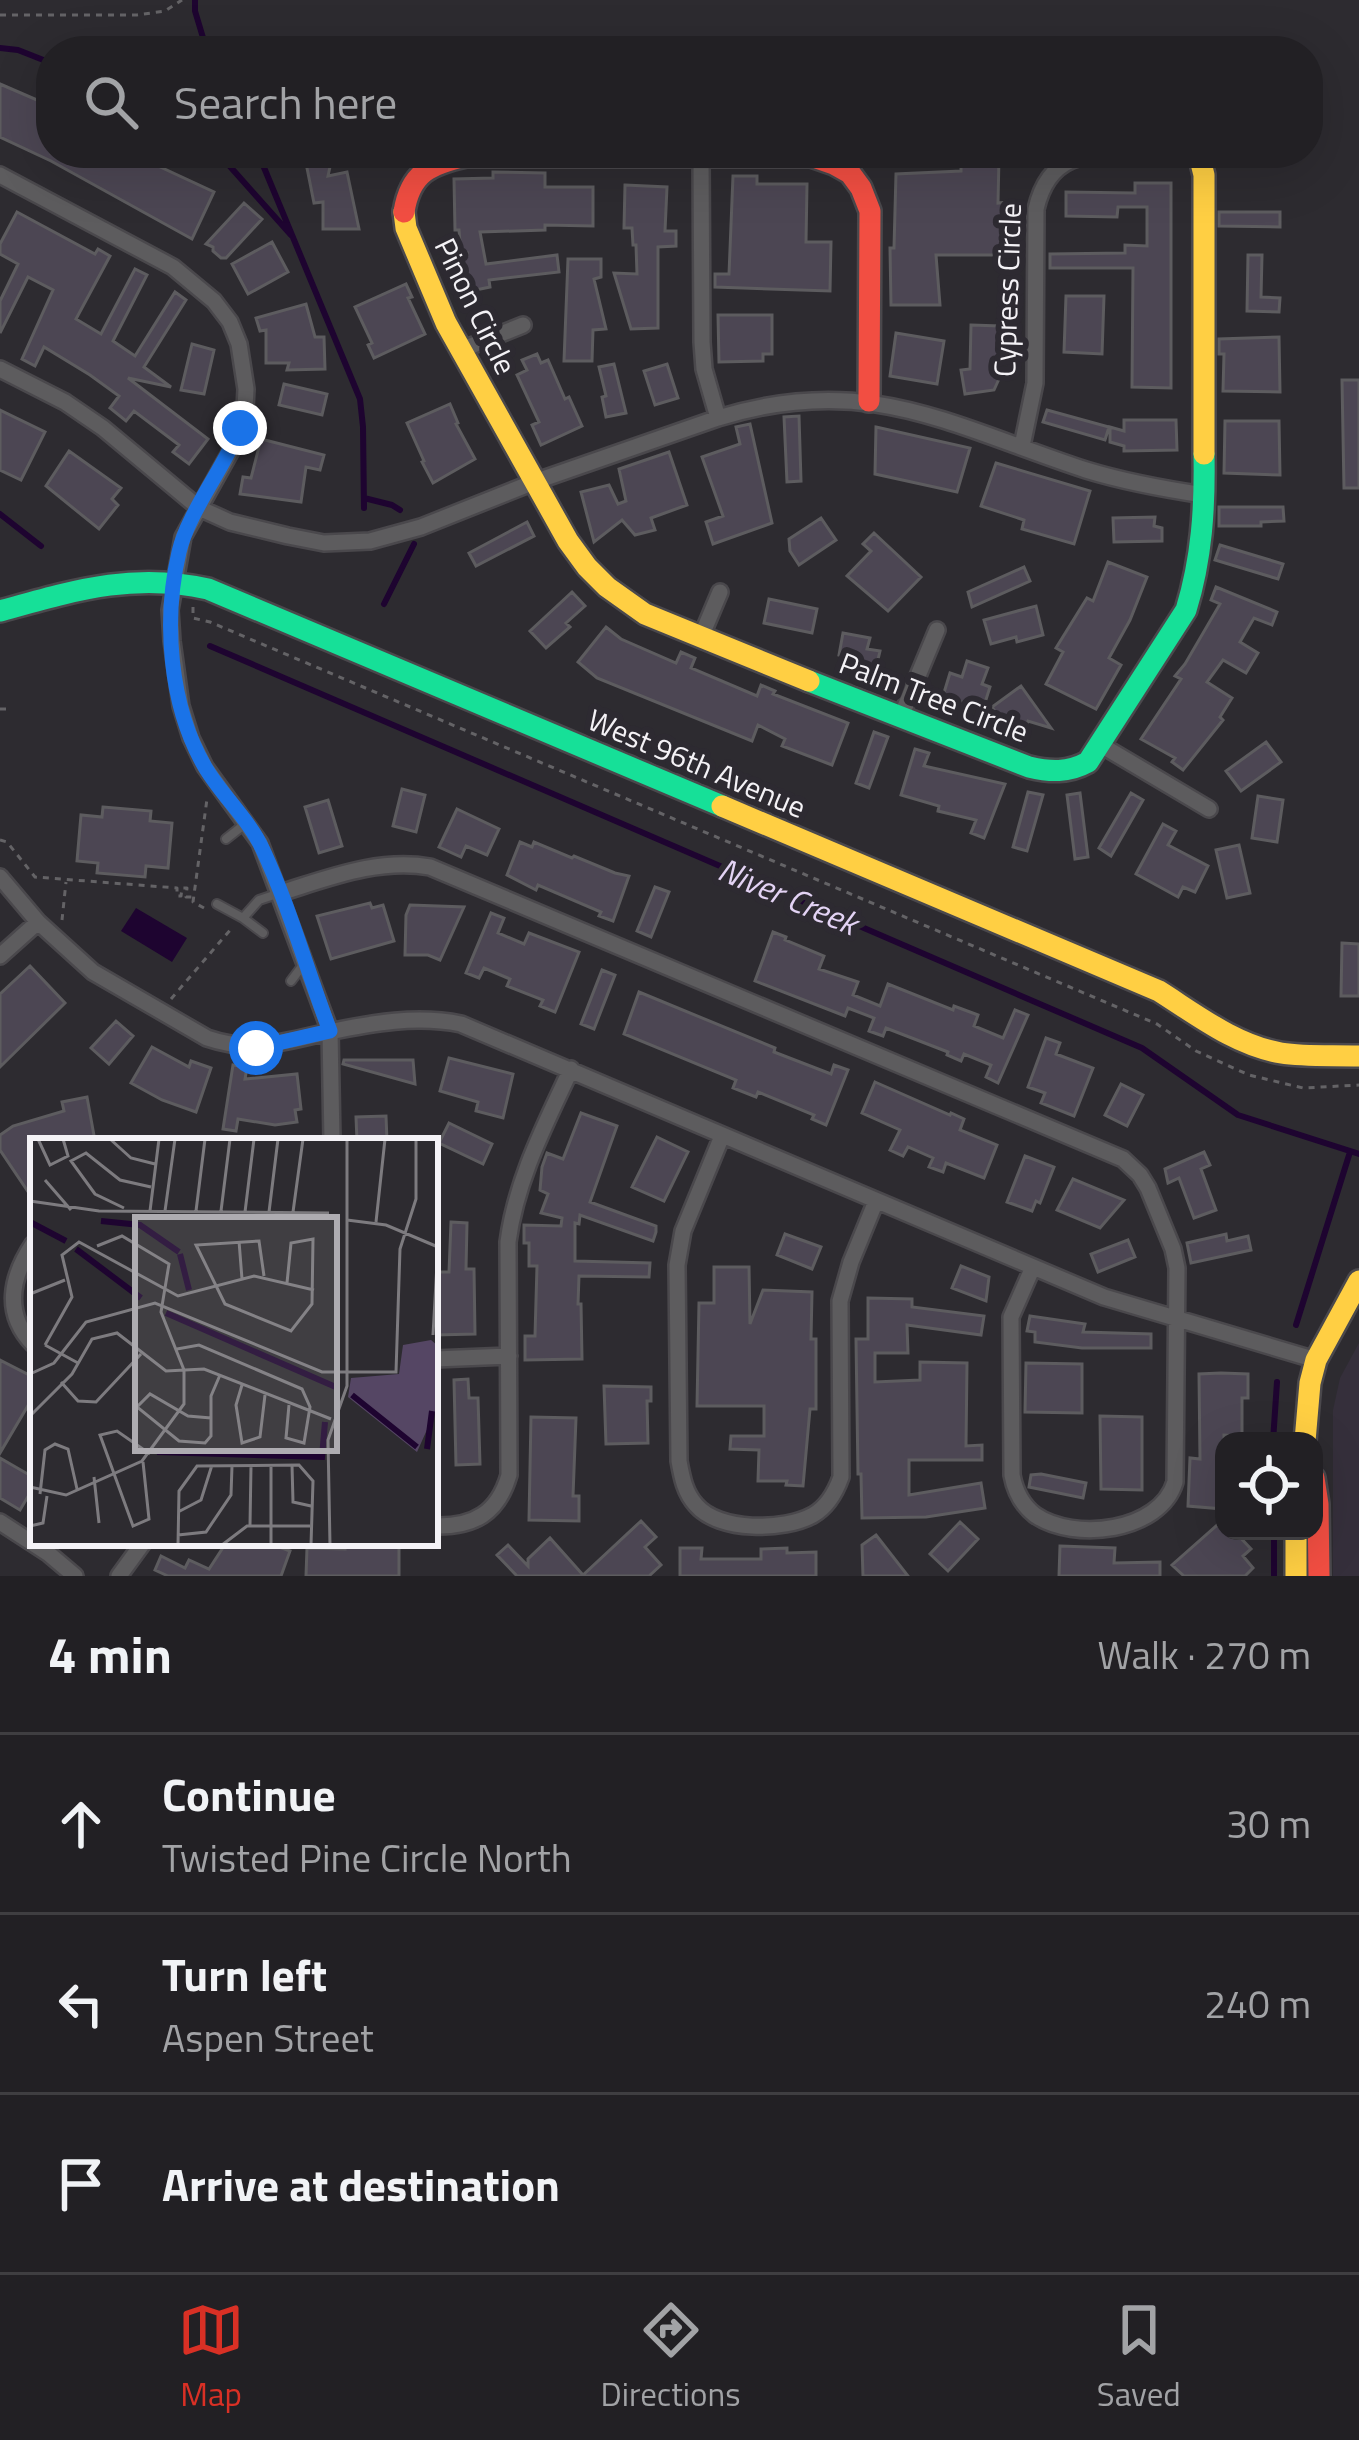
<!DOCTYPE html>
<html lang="en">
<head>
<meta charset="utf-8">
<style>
	:root { --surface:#222024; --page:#2e2d31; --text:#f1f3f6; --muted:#a2a3a6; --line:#3f3e41; --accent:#d93025 }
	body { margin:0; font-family:"Titillium Web",sans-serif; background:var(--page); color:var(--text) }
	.controls { position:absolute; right:36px; bottom:36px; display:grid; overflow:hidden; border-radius:24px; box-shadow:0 12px 48px #0002 }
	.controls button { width:108px; height:108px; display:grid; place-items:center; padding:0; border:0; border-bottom:3px solid var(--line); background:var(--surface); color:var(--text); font:60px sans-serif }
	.stop { position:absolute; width:36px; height:36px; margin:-27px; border:9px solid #1a73e8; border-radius:50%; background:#fff }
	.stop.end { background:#1a73e8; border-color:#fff; box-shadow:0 3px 12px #0008 }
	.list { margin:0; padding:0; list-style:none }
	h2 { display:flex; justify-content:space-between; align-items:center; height:156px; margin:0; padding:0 48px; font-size:51px }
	h2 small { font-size:39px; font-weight:400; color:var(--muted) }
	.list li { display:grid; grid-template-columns:78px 1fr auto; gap:36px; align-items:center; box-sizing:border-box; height:180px; padding:0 48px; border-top:3px solid var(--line) }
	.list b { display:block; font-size:45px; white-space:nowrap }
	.list p { margin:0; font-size:39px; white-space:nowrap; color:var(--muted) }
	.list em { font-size:39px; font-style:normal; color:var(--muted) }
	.icon { flex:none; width:66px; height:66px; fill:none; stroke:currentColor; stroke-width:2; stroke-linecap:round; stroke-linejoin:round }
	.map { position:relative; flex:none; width:1359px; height:1576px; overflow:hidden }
	.search { position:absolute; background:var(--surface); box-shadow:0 12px 48px #0002; left:36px; right:36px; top:36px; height:132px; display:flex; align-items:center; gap:30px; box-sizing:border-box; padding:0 42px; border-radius:48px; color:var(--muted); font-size:45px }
	.sheet { height:696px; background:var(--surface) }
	nav { display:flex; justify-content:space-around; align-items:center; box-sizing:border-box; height:168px; border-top:3px solid var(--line); background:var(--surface); font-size:33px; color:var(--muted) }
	nav a { display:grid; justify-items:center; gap:6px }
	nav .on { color:var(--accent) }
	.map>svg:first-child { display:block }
</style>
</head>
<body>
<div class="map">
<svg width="1359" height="1576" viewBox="0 0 1359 1576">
	<rect width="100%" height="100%" fill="#2d2b30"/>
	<path fill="#352f3b" d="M1359,1343V1576H1333V1410L1340,1378Z"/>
	<path fill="#1e0430" d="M136,908L187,938L172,962L121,931Z"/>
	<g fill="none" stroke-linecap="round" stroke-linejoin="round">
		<path stroke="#1e0430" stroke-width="6" d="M195,0V11L207,51
			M0,48L18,50L51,63
			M218,153L291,235
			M258,153L360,399L363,427L364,508
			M364,498L392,505L400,510
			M0,514L41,546
			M384,604L414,544
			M210,646L1142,1048L1238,1115L1359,1154
			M1296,1325L1350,1152
			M1273,1441L1277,1382
			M1274,1531V1576"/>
	</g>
	<path fill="#4c4653" stroke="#5d5c5f" stroke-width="3" d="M0,84L51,106V153H130L214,192L192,239L51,161L0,137Z
		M304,153H333L328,176L347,172L359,229H323V202L314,203Z
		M961,156L999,157L998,203L1010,202L1011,255H936L940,305H891L890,248H894L896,174L961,171Z
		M493,172L545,173V187H593V226L545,225V230L480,232L486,264L557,255L559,272L489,280L490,287L466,292L460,260L467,256V253L461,254L459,230H455L454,179L493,178Z
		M733,176H757V184H807L806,242H831L830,291L715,287V274H729Z
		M1135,183H1171V388L1132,387L1133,268H1050V254L1125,253V245L1147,246V207H1118L1117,217L1066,216V192L1135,193Z
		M625,185L667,187L665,231H676V246L658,247V328L631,329L614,273L637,274L636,245H633L632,228H624Z
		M244,203L262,219L226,258H221L213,251V247L206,244Z
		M17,212L95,254L98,249L110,256L76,319L101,334L135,269L147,275L113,341L135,356L175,292L186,300L144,367L171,387L128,378L208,439L189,464L173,452L179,445L134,411L126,421L110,408L119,396L90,375L44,347L35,366L22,359L53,290L28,277L0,333V301L18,264L0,254V244Z
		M1219,212H1280V227L1219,226Z
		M272,242L288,272L248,294L232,264Z
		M1248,255H1262L1261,297L1280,298L1279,312L1247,311Z
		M568,259H601V277L594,279L606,329L593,330L592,361H564Z
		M406,284L412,297L408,298L425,334L374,358L368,345L372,343L355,307Z
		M1066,296H1104L1102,354L1064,352Z
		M306,304L315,337H324L325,369L287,370L289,363H266V330L260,331L256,318Z
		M718,315H772V354H763V361L719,362Z
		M971,325L1000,326L1004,350H1001L999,379L994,390L965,394L961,370L970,369Z
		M896,333L944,341L937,384L890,376Z
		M1279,337L1280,392L1223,391L1224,354H1219V339Z
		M192,344L214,350L204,394L181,390Z
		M537,354L541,363L548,360L565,399L569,397L582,426L541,445L532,425L539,422L517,375L527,370L522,360Z
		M614,364L626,413L606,417L602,397L606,396L599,367Z
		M667,364L678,398L655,405L644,371Z
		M1342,380H1359V488H1344Z
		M284,384L327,394L322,415L279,405Z
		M450,404L458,423L456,424L475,459L433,483L422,462L424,461L407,423Z
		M0,410L45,432L21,480L0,470Z
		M1047,410L1109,427L1105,440L1043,422Z
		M799,416L801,481L787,482L784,417Z
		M1124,420H1176L1177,450L1124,451V446L1110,442V427L1124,431Z
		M1225,421H1279L1280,475L1224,473Z
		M750,424L772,523L713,544L706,522L723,516L702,457L740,444L736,427Z
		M876,427L970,448L957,492L875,474Z
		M261,439L324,455L320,470L306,467L301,502L240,494L243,477L251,478Z
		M69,451L121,488L112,499L118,505L99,529L46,486Z
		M669,452L687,505L651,518L655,530L635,535L622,520L594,542L581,492L609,485L618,504L626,501L619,469Z
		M996,463L1090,491L1074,544L1022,529L1024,520L981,506Z
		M1219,507H1283L1284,521L1261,522V526H1219Z
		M1155,517L1154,526L1162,528V541L1114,542L1113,518Z
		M821,518L836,540L799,565L790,551L789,539Z
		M527,522L534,536L476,566L469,553Z
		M874,533L921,577L888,611L847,576L871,551L863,544Z
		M1220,545L1283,564L1278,579L1215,560Z
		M1108,562L1147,577L1130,620L1109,658L1121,665L1096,709L1046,684L1063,652L1056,648L1087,598L1093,601Z
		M1024,567L1030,581L972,607L968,592Z
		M1216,587L1277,612L1272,625L1254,618L1240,642L1258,653L1246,673L1223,660L1207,682L1232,698L1220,717L1223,720L1183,770L1172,762L1175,758L1141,739L1181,679L1175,676L1185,664L1220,604L1211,600Z
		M572,592L585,606L566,623L570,627L546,648L530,631Z
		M769,599L817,609L812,633L764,623Z
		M1036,606L1043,635L1017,642L1016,637L991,644L984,620Z
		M606,627L621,639L676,663L681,652L695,658L691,668L757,696L761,685L775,691L773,694L848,723L832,765L782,746L785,739L758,725L752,741L597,678L578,662Z
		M843,633L870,638L867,649L880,651L875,672L855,669L857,658L839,655Z
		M967,661L988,668L982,684L990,687L983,709L943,696L950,673L962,677Z
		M1021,686L1051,728L1028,721L1023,736L1019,731L1012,736L992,707Z
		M874,732L888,737L869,788L856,783Z
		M1266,742L1281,762L1241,791L1226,771Z
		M915,749L929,753L924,766L1005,784L984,838L971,833L976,820L938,811L939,806L901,795Z
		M402,789L425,795L416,832L393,826Z
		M1028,792L1043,795L1027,851L1013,847Z
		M1080,793L1088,857L1075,859L1067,795Z
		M1131,793L1143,800L1111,856L1099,848Z
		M1258,796L1283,800L1277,842L1252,838Z
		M328,800L342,846L319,853L305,807Z
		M103,807L151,811L150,821L172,823L168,868L146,866L145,877L97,873L98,863L77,861L81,815L102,817Z
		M457,809L499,829L487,855L466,846L461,857L439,847Z
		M1163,824L1176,831L1168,845L1208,866L1195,892L1183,887L1178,897L1136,874Z
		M520,842L532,847L534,842L572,858L574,856L615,873L629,876L613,921L599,916L601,912L538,885L536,890L507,875Z
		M1239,845L1250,893L1227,898L1216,850Z
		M655,887L669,892L651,937L637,931Z
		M370,903L372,908L383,905L394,941L331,959L317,916Z
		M410,905L464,907L440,960L428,955H405L406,915Z
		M491,913L504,918L498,933L524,944L529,933L579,952L555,1012L540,1006L543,1000L507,986L510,979L484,968L479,978L466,973Z
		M773,932L786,937L785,940L824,956L819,969L858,982L853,995L880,1006L888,984L953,1010L954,1006L978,1015L974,1026L1003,1038L1015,1010L1028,1015L998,1083L986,1077L991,1065L964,1054L961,1061L947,1055L948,1052L886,1028L883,1036L869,1031L874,1018L848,1008L845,1016L755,981Z
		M1342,943L1359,944V996H1341Z
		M30,966L65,1003L0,1067V994Z
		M602,970L615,975L594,1029L581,1024Z
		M639,992L775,1048L774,1052L831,1074L834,1065L848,1070L826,1125L812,1119L814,1115L758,1092L756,1097L733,1088L736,1080L624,1034Z
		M116,1021L133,1036L109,1064L91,1048Z
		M1046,1038L1060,1043L1056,1054L1093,1068L1074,1116L1041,1103L1045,1093L1028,1087Z
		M152,1047L189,1067L191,1061L211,1068L196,1112L162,1100L131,1083Z
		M449,1058L513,1074L503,1118L476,1111L478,1102L440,1091Z
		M344,1060H413L415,1084L343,1064Z
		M233,1065L247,1067L245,1079L297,1074L301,1109L295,1110L297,1122L275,1125L238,1119L236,1131L223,1129Z
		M875,1082L950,1115L951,1113L964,1119L960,1130L997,1145L984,1178L946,1163L943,1172L929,1167L933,1158L908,1147L903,1156L890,1150L900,1130L862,1113Z
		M1121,1084L1143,1095L1127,1126L1105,1115Z
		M87,1097L95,1141H33V1199L0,1150V1135L13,1126L64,1111L62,1102Z
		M581,1113L617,1126L590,1202L656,1226V1232L653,1241L580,1215L579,1224L575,1223V1261L650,1263L649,1277L579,1276L578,1304H581L582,1359L525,1360V1336H535L537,1266H529V1243H524V1225L561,1226L562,1218L541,1213L548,1194L540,1190L542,1167L547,1153L563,1159Z
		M386,1116L387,1141H357L356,1117Z
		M449,1123L492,1144L483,1164L439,1143Z
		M657,1137L688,1152L664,1201L632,1187Z
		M1204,1152L1210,1165L1201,1169L1216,1210L1194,1218L1179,1178L1168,1183L1165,1169Z
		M1025,1156L1054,1167L1040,1203L1036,1201L1032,1211L1007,1202Z
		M1073,1179L1124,1200L1100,1228L1057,1210Z
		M451,1222L467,1223L466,1269H474L475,1334L435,1335V1272H449Z
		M785,1234L821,1247L812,1269L777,1255Z
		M1226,1234L1227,1241L1248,1236L1251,1250L1191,1263L1187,1243Z
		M1128,1240L1135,1257L1098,1272L1091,1254Z
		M961,1266L989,1277L986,1301L952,1288Z
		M714,1267H749L750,1324L763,1290L812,1292L811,1339H816V1409H810L803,1486L786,1485L787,1481H758L759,1450L730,1449L731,1436H764V1406H697L699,1303H714Z
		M868,1298L912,1299V1307L984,1316L981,1335L907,1325L908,1353H875V1382L920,1380V1362L967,1363L966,1446L982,1445V1460H909V1495L981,1483L985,1508L926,1517L862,1518L861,1474H858L856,1339H868Z
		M1030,1316L1085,1324L1083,1332L1151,1334V1348H1082L1035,1342V1332L1027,1331Z
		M0,1360L33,1377V1397L0,1453Z
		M1026,1363L1082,1364V1413L1025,1412Z
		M1221,1373L1248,1374V1398H1242V1436L1224,1435V1509L1188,1506L1190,1458L1200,1459L1199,1374Z
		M468,1379L469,1398H478L480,1464L456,1465L454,1380Z
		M604,1386L651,1387V1401H647L648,1443L606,1444Z
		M1100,1416L1142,1417V1490L1101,1489Z
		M531,1417L576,1418L573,1496H579V1521L529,1520Z
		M0,1458L33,1477V1488L20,1510L0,1498Z
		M1041,1474L1086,1483L1083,1498L1029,1487L1031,1475Z
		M1224,1519V1531H1234L1251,1549L1243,1556L1253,1568L1245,1576H1184L1172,1565Z
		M641,1521L656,1537L645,1547L661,1565L649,1576H517L497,1555L508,1545L528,1566V1559L550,1538L583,1575Z
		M960,1522L978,1539L948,1571L930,1554Z
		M876,1535L908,1576H863L862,1545Z
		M226,1543H269L290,1551L281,1576H168L155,1570L161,1556L185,1568L189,1560L209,1569Z
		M385,1543H399V1576H306L307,1548L345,1549V1544Z
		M1060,1546L1115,1548L1114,1563L1160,1562V1576H1059Z
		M680,1548H702L701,1559H761V1549L787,1548V1553L816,1552V1576H680Z"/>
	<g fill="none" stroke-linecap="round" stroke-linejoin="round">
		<defs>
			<path id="lane" d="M226,839L245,824
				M217,904L243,918L263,933
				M243,918L259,900L280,893
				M291,981L303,965"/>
			<path id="street" d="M701,155L702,342L704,369L718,418
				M0,175L173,267L214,301L230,322L239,344L246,389L245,408L231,451L183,537L170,610L172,641L181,706L191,738L205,767L260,843L330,1031L332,1141
				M461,350L523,325
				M0,369L65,402L103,428L199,508L230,522L288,536L324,543L370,541L421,527L534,482L718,418C867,372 949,425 1086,470C1125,482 1164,489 1204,495
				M1022,446L1035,383L1036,209C1051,144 1099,155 1154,153
				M701,637L720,592
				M900,719L937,630
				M1101,745L1209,809
				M0,877L38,922L93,972L207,1038C254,1054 283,1041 329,1032C372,1023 417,1015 461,1024L1104,1297L1316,1360
				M280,893C329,878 378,858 430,867L1123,1159L1140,1175L1148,1188L1173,1249L1177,1268L1175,1482C1160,1532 1074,1542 1035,1515C1022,1505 1015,1491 1012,1475L1011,1317L1033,1267
				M0,956L38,922
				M722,1136L683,1231L677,1265L679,1461C682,1478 685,1493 696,1505C719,1532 784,1531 813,1515C827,1507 836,1491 841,1477L840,1301L851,1262L876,1201
				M33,1244C11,1277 3,1313 33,1344
				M435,1359L509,1356
				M0,1522L49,1554L75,1576
				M435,1526C474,1527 498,1513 509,1475L508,1242C516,1180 545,1125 571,1069
				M119,1576L143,1543"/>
			<path id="fast" d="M0,611C73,591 132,572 208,589L722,806
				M809,681L1029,767C1050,772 1068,773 1088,762L1186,610C1202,558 1205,507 1204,454"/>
			<path id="slow" d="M1192,153L1200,159L1204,175V454
				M404,212L406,228L446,323L568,541L587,567L607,587L645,614L809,681
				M722,806L1159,991C1197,1015 1235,1045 1281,1053C1306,1057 1333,1055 1359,1056
				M1305,1441L1310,1383L1316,1360L1359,1281
				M1296,1531V1576"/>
			<path id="jam" d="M404,212C410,173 430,164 466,156H811L834,164L850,173L861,188L870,211L869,401
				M1314,1478L1318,1504L1319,1576"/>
		</defs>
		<use href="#lane" stroke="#4a484c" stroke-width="12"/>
		<use href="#street" stroke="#4a484c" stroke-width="20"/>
		<use href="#fast" stroke="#4a484c" stroke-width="26"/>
		<use href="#slow" stroke="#4a484c" stroke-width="26"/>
		<use href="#jam" stroke="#4a484c" stroke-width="26"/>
		<path stroke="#646366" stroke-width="3" stroke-dasharray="6 6" stroke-linecap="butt" d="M0,15H137L165,11L182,0
			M193,607V618L210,622L1157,1024L1196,1051L1249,1075L1303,1088L1359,1085
			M0,709H10
			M0,840L7,842L35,877L177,888V896H181L182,888H187L186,897H193
			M204,908L193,902L207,799
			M62,920L66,882
			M171,999L231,929"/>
		<use href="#lane" stroke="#5d5c5e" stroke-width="8"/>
		<use href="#street" stroke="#5d5c5e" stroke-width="15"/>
		<use href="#fast" stroke="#16e098" stroke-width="21"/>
		<use href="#slow" stroke="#ffcf43" stroke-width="21"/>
		<use href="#jam" stroke="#f24e42" stroke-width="21"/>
	</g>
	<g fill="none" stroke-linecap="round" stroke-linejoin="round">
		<path stroke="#1a73e8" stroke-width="15" d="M240,428C224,468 188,513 179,552C163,620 169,705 205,767C222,796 249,819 263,850C290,908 307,971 330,1031L256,1048"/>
	</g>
	<g text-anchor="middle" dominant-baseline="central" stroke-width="12" stroke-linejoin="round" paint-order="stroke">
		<g font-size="30" fill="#f4f2f6" stroke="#2d2a31">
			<text transform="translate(1007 290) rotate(-88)">Cypress Circle</text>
			<text transform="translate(476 306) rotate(64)">Pinon Circle</text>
			<text transform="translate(934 697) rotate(21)">Palm Tree Circle</text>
			<text transform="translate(697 763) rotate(23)">West 96th Avenue</text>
		</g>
		<g font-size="33" font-style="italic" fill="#e3d3f4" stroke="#2d2a31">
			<text transform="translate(788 896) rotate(23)">Niver Creek</text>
		</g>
	</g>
	<g transform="translate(30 1138)">
		<rect width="408" height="408" fill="#2d2b30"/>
		<path d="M401,202L408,208V267L387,314L318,259L321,240L369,236L373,207Z" fill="#554664"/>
		<path fill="none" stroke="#1e0430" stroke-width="6" d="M71,83L110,87L149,114M0,84L36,103M46,111L111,160M150,116L159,152M136,175L308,250M322,257L387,309M397,311L402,273M127,314L292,319L295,284"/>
		<path fill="none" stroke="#7d7b7f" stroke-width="3" d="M8,1L20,27L38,18L33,1M80,1L101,20L125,26M232,1H299M15,42L41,72M0,63L69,73L299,75M94,70L65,56L41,23L56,15L90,42L121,49M120,73L129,1M135,73L145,1M166,73L175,1M191,73L200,1M215,74L224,1M239,74L248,1M263,74L273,1M317,82L356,87L408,109M346,84L355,1M209,103L212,141M234,138L229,103L166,107L195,166L261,193L282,166L283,101L261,105L257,145M0,156L35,142M403,197L408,108M15,207L42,159L32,117L49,104L148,158L224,138L284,152M15,207L48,225M147,211L169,207L272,251L280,269L274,305L256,300L259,267M0,236L24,225L56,184L125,165L292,234H366L370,111L386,61V1M31,244L48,263L66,264L111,216M212,247L206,267L212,305L230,299L235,257M0,278L42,236L62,201L87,195L136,233L174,231L301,281M181,280L158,278L120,256L107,269L149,303L175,305L181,298V258L190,237M113,324L119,381L103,388L70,297L87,293L120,316M262,327L263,364L281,368M64,339L69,385M0,349L36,357L112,323L154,266V232L131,174L139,126L92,98L67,108M10,356L15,312L25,306L38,311L47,351M148,374L171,362L182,327M220,387L221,328M0,388L13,385L17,358M148,397L176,394L201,357L202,328M148,407L149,353L167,328L269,327L283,343L281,407M192,407L217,388H280M241,407V327M300,407L298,302L317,248V1"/>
		<path fill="#aeacb1" fill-opacity="0.15" stroke="#aeacb1" stroke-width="6" d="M105,79H307V313H105Z"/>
		<rect width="408" height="408" fill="none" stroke="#f4f2f6" stroke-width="6"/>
	</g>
</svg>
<div class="controls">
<button><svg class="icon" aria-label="locate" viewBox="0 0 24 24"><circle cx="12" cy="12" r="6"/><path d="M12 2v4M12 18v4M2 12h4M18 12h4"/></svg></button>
</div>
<div class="stop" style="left:256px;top:1048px"></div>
<div class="stop end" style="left:240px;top:428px"></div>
<div class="search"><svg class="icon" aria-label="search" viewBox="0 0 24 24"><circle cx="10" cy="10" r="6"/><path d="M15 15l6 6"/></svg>Search here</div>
</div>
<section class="sheet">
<h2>4 min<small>Walk · 270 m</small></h2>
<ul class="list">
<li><svg class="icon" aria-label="ahead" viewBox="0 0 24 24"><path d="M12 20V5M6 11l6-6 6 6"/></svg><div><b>Continue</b><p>Twisted Pine Circle North</p></div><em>30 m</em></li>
<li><svg class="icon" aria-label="left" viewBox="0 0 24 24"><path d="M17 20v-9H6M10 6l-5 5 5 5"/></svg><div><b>Turn left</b><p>Aspen Street</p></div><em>240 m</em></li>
<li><svg class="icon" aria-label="arrive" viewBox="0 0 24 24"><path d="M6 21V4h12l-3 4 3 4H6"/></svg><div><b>Arrive at destination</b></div></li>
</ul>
</section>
<nav>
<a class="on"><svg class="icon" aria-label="map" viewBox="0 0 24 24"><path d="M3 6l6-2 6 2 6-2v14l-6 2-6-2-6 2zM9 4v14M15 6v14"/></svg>Map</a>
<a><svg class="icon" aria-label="directions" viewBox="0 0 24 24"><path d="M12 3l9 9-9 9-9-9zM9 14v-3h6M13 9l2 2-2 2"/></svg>Directions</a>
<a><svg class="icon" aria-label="saved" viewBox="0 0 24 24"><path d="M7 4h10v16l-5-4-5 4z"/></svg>Saved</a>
</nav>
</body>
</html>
